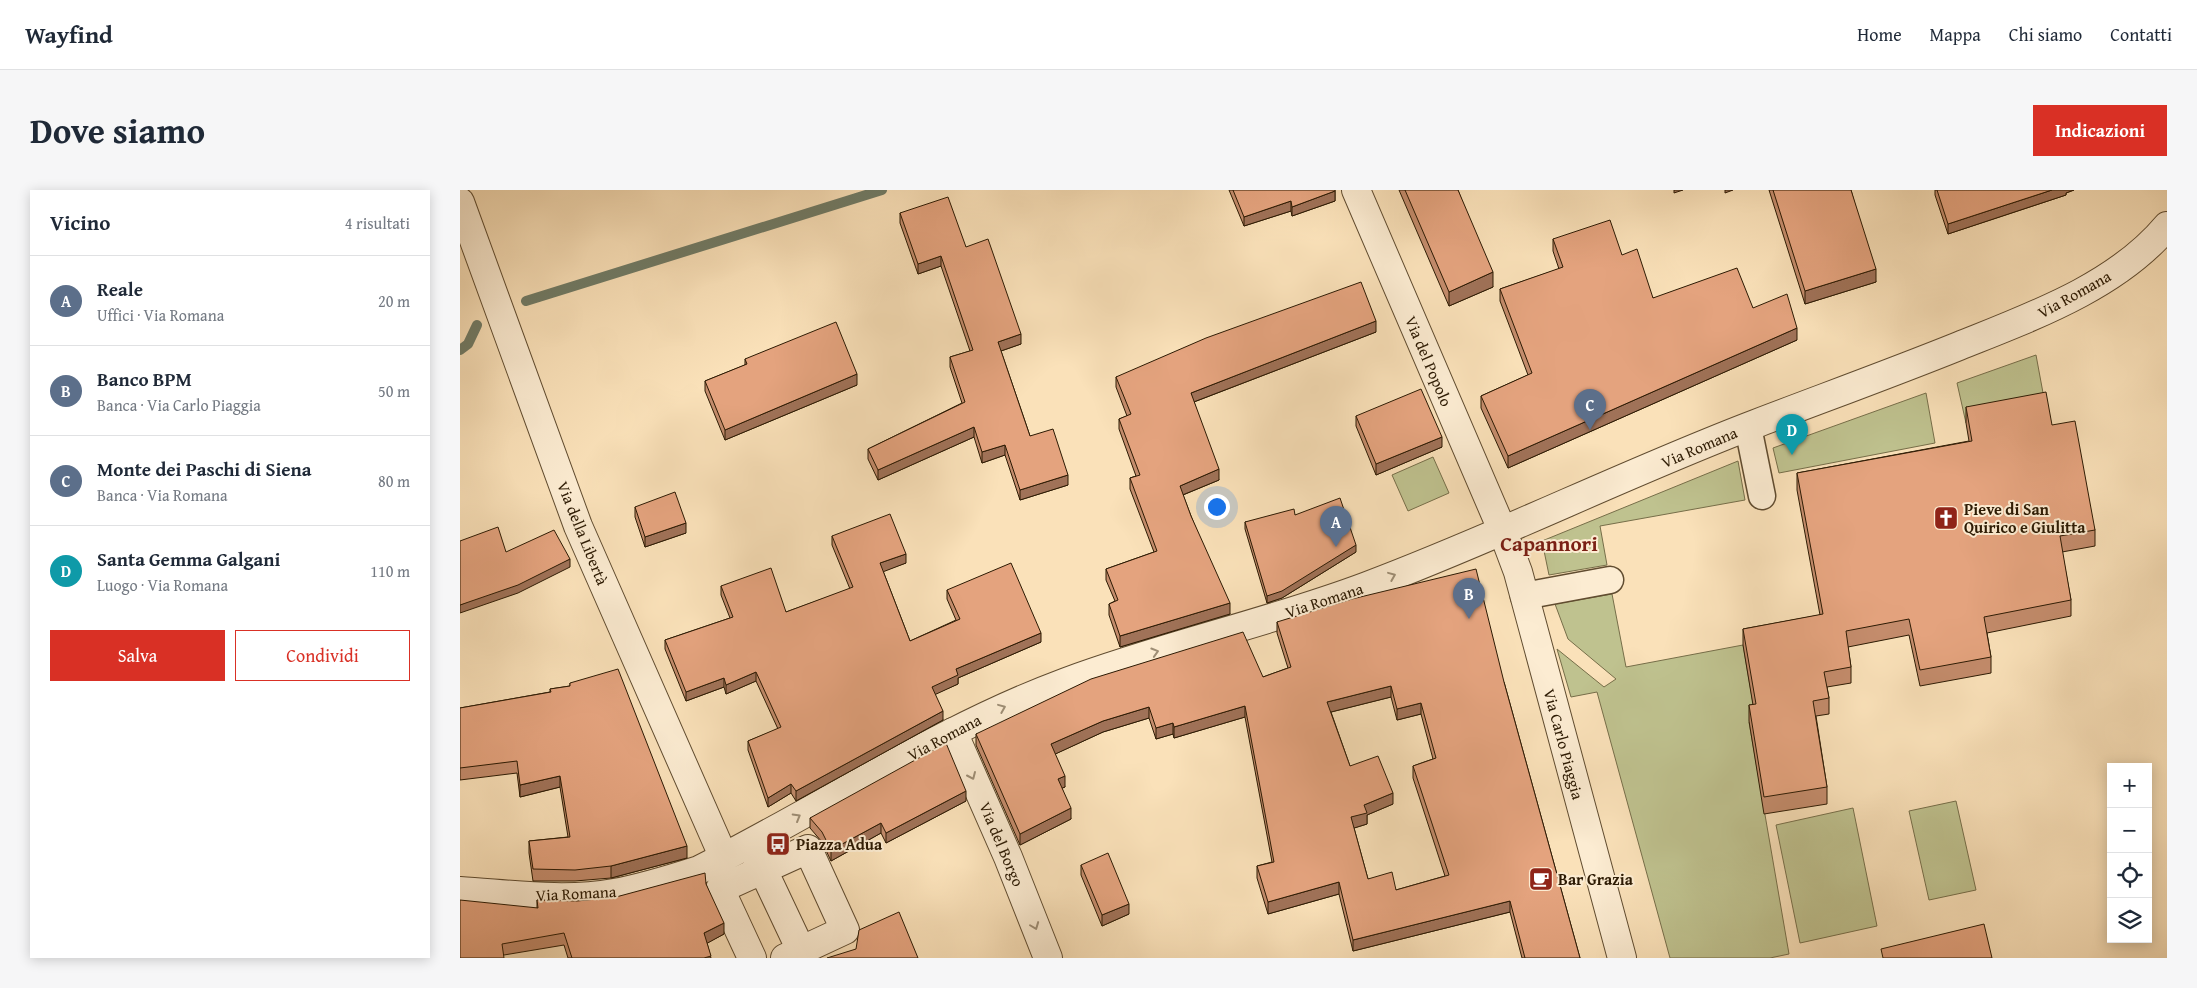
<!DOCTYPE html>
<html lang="it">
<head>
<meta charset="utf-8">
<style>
	:root { --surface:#fff; --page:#f6f6f7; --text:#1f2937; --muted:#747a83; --line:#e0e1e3; --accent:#d93025 }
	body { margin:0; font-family:"Gentium Book Plus",serif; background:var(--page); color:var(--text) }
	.controls { position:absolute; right:15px; bottom:15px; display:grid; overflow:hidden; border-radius:0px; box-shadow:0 2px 12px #0003 }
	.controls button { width:45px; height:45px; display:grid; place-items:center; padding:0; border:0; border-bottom:1px solid var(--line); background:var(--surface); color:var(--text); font:25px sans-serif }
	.you { position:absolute; left:756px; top:316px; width:18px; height:18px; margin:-12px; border:4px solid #fff; border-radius:50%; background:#1a73e8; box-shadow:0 0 0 8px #1a73e833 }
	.badge { display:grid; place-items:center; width:32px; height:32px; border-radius:50%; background:var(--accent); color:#fff; font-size:16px; font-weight:700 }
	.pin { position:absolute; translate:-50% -41px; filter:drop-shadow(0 1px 2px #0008) }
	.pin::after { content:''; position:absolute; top:26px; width:18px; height:15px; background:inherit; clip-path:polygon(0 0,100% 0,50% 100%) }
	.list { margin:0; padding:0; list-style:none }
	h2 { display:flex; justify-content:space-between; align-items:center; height:65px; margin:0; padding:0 20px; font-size:21px }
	h2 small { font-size:16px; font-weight:400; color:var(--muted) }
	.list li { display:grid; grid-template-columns:32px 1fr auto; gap:15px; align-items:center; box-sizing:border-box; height:90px; padding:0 20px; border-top:1px solid var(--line) }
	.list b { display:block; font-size:19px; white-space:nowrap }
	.list p { margin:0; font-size:16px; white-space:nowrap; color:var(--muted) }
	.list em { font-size:16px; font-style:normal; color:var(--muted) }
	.actions { display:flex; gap:10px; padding:15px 20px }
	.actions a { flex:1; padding:11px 0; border:1px solid var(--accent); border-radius:0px; text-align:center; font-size:18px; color:var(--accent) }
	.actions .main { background:var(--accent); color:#fff }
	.icon { flex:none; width:28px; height:28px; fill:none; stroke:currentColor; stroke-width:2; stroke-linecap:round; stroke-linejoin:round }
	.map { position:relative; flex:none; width:1707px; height:768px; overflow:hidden; border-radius:0px }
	header { display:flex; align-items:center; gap:30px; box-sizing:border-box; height:70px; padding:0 25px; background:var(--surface); border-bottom:1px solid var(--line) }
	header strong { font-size:24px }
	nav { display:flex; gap:28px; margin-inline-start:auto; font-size:18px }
	.intro { display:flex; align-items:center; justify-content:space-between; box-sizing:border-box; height:120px; padding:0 30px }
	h1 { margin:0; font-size:35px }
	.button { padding:12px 22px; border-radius:0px; background:var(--accent); color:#fff; font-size:18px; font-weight:700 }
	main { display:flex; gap:30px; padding:0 30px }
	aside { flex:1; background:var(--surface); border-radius:0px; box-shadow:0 2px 12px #0003 }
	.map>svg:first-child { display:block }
</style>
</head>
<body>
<header>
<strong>Wayfind</strong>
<nav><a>Home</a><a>Mappa</a><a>Chi siamo</a><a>Contatti</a></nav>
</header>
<div class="intro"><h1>Dove siamo</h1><a class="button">Indicazioni</a></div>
<main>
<aside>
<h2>Vicino<small>4 risultati</small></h2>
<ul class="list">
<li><span class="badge" style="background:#5c6f8a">A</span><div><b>Reale</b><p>Uffici · Via Romana</p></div><em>20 m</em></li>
<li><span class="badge" style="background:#5c6f8a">B</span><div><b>Banco BPM</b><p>Banca · Via Carlo Piaggia</p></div><em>50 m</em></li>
<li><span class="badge" style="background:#5c6f8a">C</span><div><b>Monte dei Paschi di Siena</b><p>Banca · Via Romana</p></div><em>80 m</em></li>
<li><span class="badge" style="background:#0f9aa8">D</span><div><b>Santa Gemma Galgani</b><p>Luogo · Via Romana</p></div><em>110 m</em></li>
</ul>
<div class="actions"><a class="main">Salva</a><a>Condividi</a></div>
</aside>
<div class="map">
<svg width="1707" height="768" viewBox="0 0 1707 768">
	<rect width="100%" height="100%" fill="#fae1b9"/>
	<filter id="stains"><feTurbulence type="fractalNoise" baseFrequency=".004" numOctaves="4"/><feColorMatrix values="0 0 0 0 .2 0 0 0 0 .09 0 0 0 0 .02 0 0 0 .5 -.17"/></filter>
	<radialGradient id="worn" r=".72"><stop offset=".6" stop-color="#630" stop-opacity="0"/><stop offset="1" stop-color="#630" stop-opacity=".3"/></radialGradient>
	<path fill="#bfc28f" stroke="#766e49" d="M1576,165L1586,219L1506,233L1497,193Z
		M1466,203L1475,253L1319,283L1313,258Z
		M973,267L989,303L948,321L932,285Z
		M1278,271L1285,310L1140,336L1147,375L1089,385L1082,351Z
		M1152,404L1166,477L1283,455L1296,531L1289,532L1329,764L1310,768H1210L1137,502L1111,507L1097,459L1144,497L1156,489L1108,449L1095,414Z
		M1496,611L1516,700L1469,710L1449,621Z
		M1393,618L1417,736L1340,753L1316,635Z"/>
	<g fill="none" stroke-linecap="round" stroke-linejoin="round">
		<path stroke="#717c67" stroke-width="10" d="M66,111L422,0
			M0,160L8,154L17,135"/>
		<defs>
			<path id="pedestrian" d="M1288,237L1302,306
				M1064,406L1150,390"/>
			<path id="minor" d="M896,0L1043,342
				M0,12L118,336L264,668
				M493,542L548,667L588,768
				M295,663L338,754
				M292,768L260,699L348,659L385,740L325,768"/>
			<path id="tertiary" d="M1043,342L1058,382L1162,768
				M0,701C50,704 104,712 154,703C183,698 211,689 239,680C363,618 477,540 606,492C705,455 809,433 907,396C1038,347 1164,284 1295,234C1363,208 1432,183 1499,156C1571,127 1656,97 1707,36"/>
		</defs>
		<use href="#pedestrian" stroke="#604c30" stroke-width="29"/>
		<use href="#minor" stroke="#604c30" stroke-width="30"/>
		<use href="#tertiary" stroke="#604c30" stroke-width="30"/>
		<use href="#pedestrian" stroke="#fcecd2" stroke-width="26"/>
		<use href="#minor" stroke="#fcecd2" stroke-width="28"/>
		<use href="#tertiary" stroke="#fcecd2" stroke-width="28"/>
	</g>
	<path fill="#c48c6c" stroke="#2c1a03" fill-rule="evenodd" d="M769,0H875V11L832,26L831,21L784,36Z
		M939,0H998L1033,97L989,116Z
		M1309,0H1391L1416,92L1345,114Z
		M1475,0H1614L1606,3V5L1488,44L1475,5Z
		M440,23L506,57L561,154L541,161L570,246L608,295L560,310L545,265L522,273L514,247L418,290L408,269V259L502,213L490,177V167L510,161L481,76L458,84L440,33Z
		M1093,49L1162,65L1193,108L1293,118L1337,150L1048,278L1021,218V206L1068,185L1040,111V99L1099,79L1093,61Z
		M916,142L734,212L759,290L723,305L731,326L770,424L660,457L649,425V414L655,411L646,390V379L694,362L670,299V288L676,286L659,239V229L667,226L656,197V187Z
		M285,169L397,195L265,250L245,201V191L285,175Z
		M1506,217L1592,235L1635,340V356L1602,362L1611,410V426L1527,443L1531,467V483L1460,496L1449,445L1388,457L1391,477V493L1367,497L1369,508V524L1356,526L1367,597V614L1304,624L1289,531V515H1293L1283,455V439L1360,425L1337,300V283L1509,251L1506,233Z
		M896,226L982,257L916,285L896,236Z
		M175,317L226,343L185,357L175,327Z
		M835,325L896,362L822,408L807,413L785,339V332Z
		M372,346L446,373L423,381L450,451L496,430L487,409V400L581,452L498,488V494L475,504L483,530L336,611L331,603L308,617L288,560V551L318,539L296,491L266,504L264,497L226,511L205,459V450L270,428L261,405V396L326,422L390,399L372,355Z
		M817,432L1044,492L1120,768H1062L1050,722L893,761L879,704L808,724L797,688V676L812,672L785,527L714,548L713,544L696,549L689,528L643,542L595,564L605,597L602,598L611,629L560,655L516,555V544L803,487L828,478L817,443ZM931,507L937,530L961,524L973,569L953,576V588L985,686L936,700L908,689L894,638L907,634V625L933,614L890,576L871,522Z
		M110,493L227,668L151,688L115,691H73L69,663V651L108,647L100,597L60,607L57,583L0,590V518L90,502V499L110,496Z
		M506,611L426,653L421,643L371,671L362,652L350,638V628Z
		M621,675L669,724L642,736L621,685Z
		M246,694L264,744L247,753L251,768H108L104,755L44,765L0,768L77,718V710L117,711L156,707Z"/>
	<path fill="#a07258" stroke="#2c1a03" d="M1214,0H1223L1214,3Z
		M1265,0H1273L1265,3Z
		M1592,0H1614L1606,3V5L1488,44V34Z
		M875,1V11L832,26V17Z
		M831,11V21L784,36V27Z
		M481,66V76L458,84V74Z
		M1416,79V92L1345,114V101Z
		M1033,82V97L989,116V102Z
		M916,131V142L731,213V203Z
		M1337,138V150L1048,278V266Z
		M561,144V154L538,162V152Z
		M397,184V195L265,250V240Z
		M514,237V247L418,290V280Z
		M982,247V257L916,285V274Z
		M545,255V265L522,273V262Z
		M759,279V290L720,306V296Z
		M608,285V295L560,310V300Z
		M226,333V343L185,357V347Z
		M896,355V362L822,408L807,413V406Z
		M446,364V373L420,383V373Z
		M110,369V377L58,403L0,423V415Z
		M770,413V424L660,457V446Z
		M581,443V452L498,488V494L472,506V497L496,479Z
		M296,482V491L266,504V495Z
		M264,488V497L226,511V502Z
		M931,496V507L867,523V512Z
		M961,513V524L937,530V519Z
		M785,516V527L714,548V537Z
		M689,517V528L643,542L591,566V554L643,531Z
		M483,521V530L336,611V601Z
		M713,533V544L696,549V538Z
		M100,586V597L60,607V595Z
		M605,586V597L598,600V589Z
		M331,594V603L308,617V608Z
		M506,601V611L426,653V643Z
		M933,603V614L907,625V634L891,639V627L904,615Z
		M611,618V629L560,655V644Z
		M421,633V643L371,671V660Z
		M227,656V668L151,688V676Z
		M879,692V704L808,724V712Z
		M1050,711V722L893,761V750Z
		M669,714V724L642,736V725Z
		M264,733V744L244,755V743Z"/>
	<path fill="#e4a37e" stroke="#2c1a03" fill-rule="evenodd" d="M773,0H875V1L832,17L831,11L784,27Z
		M945,0H998L1033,82L989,102Z
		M1313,0H1391L1416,79L1345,101Z
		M1477,0H1592L1488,34Z
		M488,7L506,57L528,49L561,144L538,152L570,246L593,239L608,285L560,300L545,255L522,262L514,237L418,280L408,259L505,212L490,167L513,160L481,66L458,74L440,23Z
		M1150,30L1162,65L1177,59L1193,108L1277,78L1293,118L1327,104L1337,138L1048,266L1021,206L1072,183L1040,99L1103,77L1093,49Z
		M901,92L916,131L731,203L759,279L720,296L731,326L770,413L660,446L649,414L658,410L646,379L697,361L670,288L680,285L659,229L671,224L656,187L746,148Z
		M376,132L397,184L265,240L245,191L287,174L285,169Z
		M961,199L982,247L916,274L896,226Z
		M1586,202L1592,235L1615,231L1635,340L1600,346L1611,410L1524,427L1531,467L1460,480L1449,429L1386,441L1391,477L1364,482L1369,508L1353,511L1367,597L1304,607L1289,515L1296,514L1283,439L1363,424L1337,283L1512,251L1506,217Z
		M215,302L226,333L185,347L175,317Z
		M880,308L896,355L822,401L807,406L785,332L834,319L835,325Z
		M430,324L446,364L420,373L450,451L500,429L487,400L551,373L581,443L496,479L498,485L472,497L483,521L336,601L331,594L308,608L288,551L321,537L296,482L266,495L264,488L226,502L205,450L273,427L261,396L311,378L326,422L393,397L372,346Z
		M38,337L46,362L94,340L110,369L58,395L0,415V351Z
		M1016,379L1044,492L1120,768H1065L1050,711L893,750L879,692L808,712L797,676L814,672L785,516L714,537L713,533L696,538L689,517L643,531L591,554L605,586L598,589L611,618L560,644L516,544L631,489L783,442L803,487L831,477L817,432L892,409ZM931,496L937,519L961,513L976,568L953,576L989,685L936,700L932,682L908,689L891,627L907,623L904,615L933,603L918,566L890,576L867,512Z
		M158,479L227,656L151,676L115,680L73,679L69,651L110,647L100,586L60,595L57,571L0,578V518L91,502L90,499L110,496V493Z
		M486,553L506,601L426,643L421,633L371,660L362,642L350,628Z
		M648,663L669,714L642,725L621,675Z
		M245,683L246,694L264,733L244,743L251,766L244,768H112L104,743L42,754L44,768H0V710L78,718L77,710L117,711L156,707Z
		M439,722L458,768H367L396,759L399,740Z
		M1524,734L1532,768H1423L1421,759Z"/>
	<defs><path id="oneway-chevron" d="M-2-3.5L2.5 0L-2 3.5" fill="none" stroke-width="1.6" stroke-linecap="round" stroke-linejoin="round" transform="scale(1.25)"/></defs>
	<g stroke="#9e8e75">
		<use href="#oneway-chevron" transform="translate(932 386) rotate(-22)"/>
		<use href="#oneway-chevron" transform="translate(695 462) rotate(-17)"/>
		<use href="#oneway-chevron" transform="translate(542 518) rotate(-22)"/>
		<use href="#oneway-chevron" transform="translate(512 586) rotate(66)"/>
		<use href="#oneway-chevron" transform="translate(337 627) rotate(-30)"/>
		<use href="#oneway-chevron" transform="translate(575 736) rotate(69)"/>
	</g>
	<defs>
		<symbol id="church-square" viewBox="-11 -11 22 22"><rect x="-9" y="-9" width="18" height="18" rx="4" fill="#8f2418" stroke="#fcecd2"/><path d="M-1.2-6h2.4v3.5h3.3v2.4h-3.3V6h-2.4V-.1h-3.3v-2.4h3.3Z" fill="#fff"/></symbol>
		<symbol id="bus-square" viewBox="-11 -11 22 22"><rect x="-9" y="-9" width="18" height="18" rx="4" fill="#8f2418" stroke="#fcecd2"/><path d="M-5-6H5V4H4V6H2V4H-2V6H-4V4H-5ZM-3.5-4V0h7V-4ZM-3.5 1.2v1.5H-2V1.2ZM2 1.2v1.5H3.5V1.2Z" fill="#fff"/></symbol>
		<symbol id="cafe-square" viewBox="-11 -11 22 22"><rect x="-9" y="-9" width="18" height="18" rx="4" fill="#8f2418" stroke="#fcecd2"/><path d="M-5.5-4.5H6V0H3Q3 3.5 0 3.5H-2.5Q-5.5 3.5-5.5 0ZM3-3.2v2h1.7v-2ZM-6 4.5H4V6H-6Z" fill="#fff"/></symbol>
	</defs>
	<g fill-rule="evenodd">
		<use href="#church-square" x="1472" y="314" width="28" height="28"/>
		<use href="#bus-square" x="304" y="640" width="28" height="28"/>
		<use href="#cafe-square" x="1067" y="675" width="28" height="28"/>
	</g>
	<g text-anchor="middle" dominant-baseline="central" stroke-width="4" stroke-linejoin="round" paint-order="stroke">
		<g font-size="16" fill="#2c1a03" stroke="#fcecd2">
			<text transform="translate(1614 104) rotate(-29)">Via Romana</text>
			<text transform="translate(969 171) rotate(67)">Via del Popolo</text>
			<text transform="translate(1239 257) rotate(-23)">Via Romana</text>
			<text transform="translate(123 343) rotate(68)">Via della Libertà</text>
			<text transform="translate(864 410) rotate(-18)">Via Romana</text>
			<text transform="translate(484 547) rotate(-28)">Via Romana</text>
			<text transform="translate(1104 554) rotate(75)">Via Carlo Piaggia</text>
			<text transform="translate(542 654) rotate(67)">Via del Borgo</text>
			<text transform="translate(116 703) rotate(-3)">Via Romana</text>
		</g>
		<g font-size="16" font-weight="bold" fill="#2c1a03" stroke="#fcecd2" text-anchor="start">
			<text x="1504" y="319">Pieve di San<tspan x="1504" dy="18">Quirico e Giulitta</tspan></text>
			<text x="336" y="654">Piazza Adua</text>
			<text x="1098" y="689">Bar Grazia</text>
		</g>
		<g font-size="21" font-weight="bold" fill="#7a1f14" stroke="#fcecd2">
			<text x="1089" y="353">Capannori</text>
		</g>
	</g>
	<rect width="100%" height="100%" filter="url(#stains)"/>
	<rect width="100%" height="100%" fill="url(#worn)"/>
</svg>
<div class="controls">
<button>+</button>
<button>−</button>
<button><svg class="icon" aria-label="locate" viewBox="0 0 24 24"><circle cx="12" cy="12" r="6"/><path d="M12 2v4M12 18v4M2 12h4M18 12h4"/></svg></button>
<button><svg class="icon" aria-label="layers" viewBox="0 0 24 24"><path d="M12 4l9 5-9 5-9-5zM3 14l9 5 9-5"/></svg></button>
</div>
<div class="you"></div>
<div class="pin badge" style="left:876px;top:357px;background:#5c6f8a">A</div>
<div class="pin badge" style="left:1009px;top:429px;background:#5c6f8a">B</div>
<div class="pin badge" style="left:1130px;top:240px;background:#5c6f8a">C</div>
<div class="pin badge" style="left:1332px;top:265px;background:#0f9aa8">D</div>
</div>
</main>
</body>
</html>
